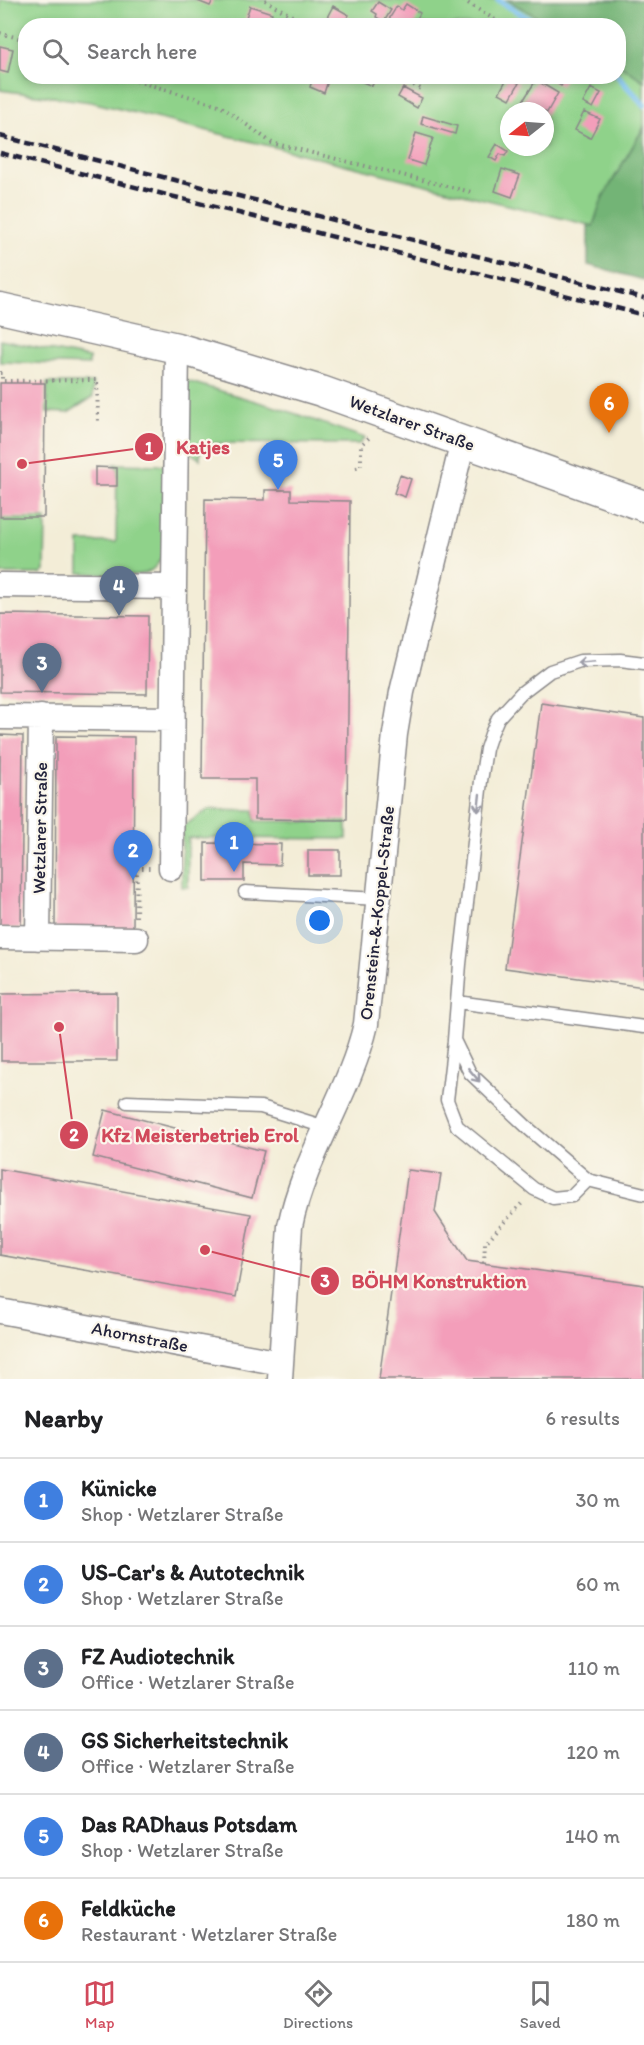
<!DOCTYPE html>
<html lang="en">
<head>
<meta charset="utf-8">
<style>
	:root { --surface:#fff; --page:#f6f6f6; --text:#202124; --muted:#757577; --line:#e0e0e0; --accent:#d1495b }
	body { margin:0; font-family:Itim,sans-serif; background:var(--page); color:var(--text) }
	.compass { position:absolute; left:500px; top:102px; width:54px; height:54px; border-radius:50%; background:var(--surface); box-shadow:0 3px 9px #0003; rotate:253deg }
	.you { position:absolute; left:320px; top:921px; width:21px; height:21px; margin:-15px; border:4px solid #fff; border-radius:50%; background:#1a73e8; box-shadow:0 0 0 9px #1a73e833 }
	.badge { display:grid; place-items:center; width:39px; height:39px; border-radius:50%; background:var(--accent); color:#fff; font-size:20px; font-weight:700 }
	.pin { position:absolute; translate:-50% -50px; filter:drop-shadow(0 2px 3px #0008) }
	.pin::after { content:''; position:absolute; top:32px; width:21px; height:18px; background:inherit; clip-path:polygon(0 0,100% 0,50% 100%) }
	.list { margin:0; padding:0; list-style:none }
	h2 { display:flex; justify-content:space-between; align-items:center; height:78px; margin:0; padding:0 24px; font-size:26px }
	h2 small { font-size:20px; font-weight:400; color:var(--muted) }
	.list li { display:grid; grid-template-columns:39px 1fr auto; gap:18px; align-items:center; box-sizing:border-box; height:84px; padding:0 24px; border-top:2px solid var(--line) }
	.list b { display:block; font-size:22px; white-space:nowrap }
	.list p { margin:0; font-size:20px; white-space:nowrap; color:var(--muted) }
	.list em { font-size:20px; font-style:normal; color:var(--muted) }
	.icon { flex:none; width:33px; height:33px; fill:none; stroke:currentColor; stroke-width:2; stroke-linecap:round; stroke-linejoin:round }
	.map { position:relative; flex:none; width:644px; height:1379px; overflow:hidden }
	.search { position:absolute; background:var(--surface); box-shadow:0 3px 9px #0003; left:18px; right:18px; top:18px; height:66px; display:flex; align-items:center; gap:15px; box-sizing:border-box; padding:0 21px; border-radius:24px; color:var(--muted); font-size:22px }
	.sheet { height:582px; background:var(--surface) }
	nav { display:flex; justify-content:space-around; align-items:center; box-sizing:border-box; height:84px; border-top:2px solid var(--line); background:var(--surface); font-size:16px; color:var(--muted) }
	nav a { display:grid; justify-items:center; gap:3px }
	nav .on { color:var(--accent) }
	.map>svg:first-child { display:block }
</style>
</head>
<body>
<div class="map">
<svg width="644" height="1379" viewBox="0 0 644 1379">
	<rect width="100%" height="100%" fill="#fbf7ec"/>
	<filter id="ink" filterUnits="userSpaceOnUse"><feTurbulence type="fractalNoise" baseFrequency=".0167" numOctaves="2"/><feDisplacementMap in="SourceGraphic" scale="12" xChannelSelector="R" yChannelSelector="G"/><feConvolveMatrix kernelMatrix="1 2 1 2 8 2 1 2 1" color-interpolation-filters="sRGB"/></filter>
	<filter id="wash" filterUnits="userSpaceOnUse"><feTurbulence type="fractalNoise" baseFrequency=".008" numOctaves="4" result="noise"/><feDisplacementMap in="SourceGraphic" scale="24" xChannelSelector="R" yChannelSelector="G"/><feGaussianBlur stdDeviation="1.35" result="paint"/><feColorMatrix in="noise" values="0 0 0 0 0 0 0 0 0 0 0 0 0 0 0 0 0 1.4 0 .05"/><feComposite in="paint" operator="in"/></filter>
	<g filter="url(#wash)">
		<rect width="100%" height="100%" fill="#f3edd7"/>
		<path fill="#8fd28a" stroke="#587a62" stroke-width="1.5" fill-rule="evenodd" d="M0,0H507L552,25L26,26V76H618L619,64L644,81V127L602,199L593,226L91,102L0,90ZM509,111H545V147H509Z
			M0,340L89,358V365L0,362Z
			M187,381L279,408L365,438L359,444L200,443V459L188,451L186,441Z
			M47,383H93V397L68,413L47,412Z
			M114,464L165,465L164,552C161,559 157,567 150,571C137,579 96,573 79,573V542H116L117,468Z
			M0,519H46L45,571L41,574H0Z
			M209,809L254,810L255,821L347,822V839L188,838V887H182V827Z"/>
		<path fill="#73b476" stroke="#4a6b58" stroke-width="1.5" d="M507,0H644V81L619,64L618,26L552,25Z
			M644,127V280L588,265V225L593,226L602,199Z"/>
		<g fill="none" stroke-linecap="round" stroke-linejoin="round">
			<path stroke="#77bfef" stroke-width="6" d="M498,0L541,26
				M618,76L644,105"/>
		</g>
		<g id="blocks">
			<path fill="#f39eba" d="M195,0H213L210,6Z
				M378,2L391,10L384,22L376,17L377,14L372,11Z
				M406,4L420,13L413,26H399L389,19L397,6L402,10Z
				M250,6L272,13L270,21L282,26H243Z
				M333,6L349,15L342,26H329L324,23Z
				M0,46L13,49L8,73L0,71Z
				M313,76L329,78L324,93L310,87Z
				M360,76H375L376,77L372,86L358,80Z
				M549,76H567L561,86L548,78Z
				M508,77L519,83L510,99L499,93Z
				M536,80L558,93L545,116V111H532L521,104Z
				M403,88L422,98L417,108L398,97Z
				M591,88L601,93L593,108L583,103Z
				M584,112L600,119L590,138L575,130Z
				M423,116L457,126L455,134L421,124Z
				M416,133L433,138L424,165L408,160Z
				M497,144L508,151L505,156L500,154L496,161L489,157Z
				M502,169L520,175L512,197L495,191Z
				M0,383H45L44,517H0Z
				M95,467L117,468V486H95Z
				M400,475L411,479L405,497L394,493Z
				M265,490H291V500L350,501L347,820L255,819V779H202L205,499L265,500Z
				M0,614L148,616L147,694L0,692Z
				M541,703L644,718V987L505,968Z
				M0,735L23,736L21,928H0Z
				M56,736L134,737L133,929L55,928Z
				M205,843L281,844L280,865L244,864V881H205Z
				M308,850H340V875H308Z
				M117,993V1061H1V994Z
				M105,1110L264,1151L252,1198L93,1157Z
				M0,1169L251,1214L236,1297L0,1255Z
				M408,1170L441,1174L435,1212L467,1261L644,1285V1379H379Z"/>
		</g>
	</g>
	<g filter="url(#ink)">
		<use href="#blocks" fill-opacity="0" stroke="#8a8889" stroke-width="1.5"/>
		<g fill="none" stroke-linecap="round" stroke-linejoin="round">
			<defs>
				<path id="service" d="M644,663L620,660L580,661L550,671L521,693L498,718L491,734L486,749L481,781L460,964L454,1040L470,1073L529,1129L588,1180L644,1194
					M245,892L379,899
					M457,1002L644,1027
					M454,1041L447,1100L457,1126L534,1189L553,1198L572,1196L588,1180
					M127,1102L261,1107L325,1127"/>
				<path id="minor" d="M0,585L174,587L171,868
					M174,587L177,348
					M0,717L172,719
					M0,937L136,939
					M38,938L41,717
					M0,1311L281,1363
					M280,1379L290,1226C304,1156 350,1093 366,1024L395,734L402,692L463,441"/>
				<path id="tertiary" d="M0,308L177,348L321,391L644,506"/>
			</defs>
			<use href="#service" stroke="#8a8889" stroke-width="15"/>
			<use href="#minor" stroke="#8a8889" stroke-width="27"/>
			<use href="#tertiary" stroke="#8a8889" stroke-width="33"/>
			<path stroke="#8a8889" stroke-width="4" stroke-dasharray="1.5 4.5" stroke-linecap="butt" d="M265,0L309,26
				M463,0L505,26
				M0,33L26,40
				M119,76L219,105L272,143L471,192
				M398,76L424,91
				M591,76L600,82
				M0,373H2V381L97,380L98,423
				M356,468L361,467V445L372,435
				M136,917L137,868H152
				M484,1263L485,1243L524,1201"/>
			<use href="#service" stroke="#fff" stroke-width="12"/>
			<use href="#minor" stroke="#fff" stroke-width="24"/>
			<use href="#tertiary" stroke="#fff" stroke-width="30"/>
			<path stroke="#22223b" stroke-width="4.5" stroke-dasharray="9 4.5" stroke-linecap="butt" d="M0,136L644,298
				M0,153L644,315"/>
		</g>
		<defs><path id="oneway-shaft" d="M-6 0H5M1.5-3L5.5 0L1.5 3" fill="none" stroke-width="1.6" stroke-linecap="round" stroke-linejoin="round" transform="scale(1.5)"/></defs>
		<g stroke="#9c9ca7">
			<use href="#oneway-shaft" transform="translate(586 662) rotate(175)"/>
			<use href="#oneway-shaft" transform="translate(479 803) rotate(96)"/>
			<use href="#oneway-shaft" transform="translate(474 1075) rotate(50)"/>
		</g>
	</g>
	<g text-anchor="middle" dominant-baseline="central" stroke-width="4.5" stroke-linejoin="round" paint-order="stroke">
		<g font-size="18" fill="#22223b" stroke="#fbf7ec">
			<text transform="translate(412 423) rotate(20)">Wetzlarer Straße</text>
			<text transform="translate(40 828) rotate(-89)">Wetzlarer Straße</text>
			<text transform="translate(377 913) rotate(-84)">Orenstein-&amp;-Koppel-Straße</text>
			<text transform="translate(140 1337) rotate(11)">Ahornstraße</text>
		</g>
	</g>
	<path fill="none" stroke="#d1495b" stroke-width="2" d="M22 464L149 447M59 1027L74 1135M205 1250L325 1281"/>
	<g fill="#d1495b" stroke="#fbf7ec" stroke-width="2">
		<circle cx="22" cy="464" r="6"/>
		<circle cx="59" cy="1027" r="6"/>
		<circle cx="205" cy="1250" r="6"/>
		<circle cx="149" cy="447" r="15"/>
		<circle cx="74" cy="1135" r="15"/>
		<circle cx="325" cy="1281" r="15"/>
	</g>
	<g font-size="18" text-anchor="middle" font-weight="bold" fill="#fff">
		<text x="149" y="454">1</text>
		<text x="74" y="1141">2</text>
		<text x="325" y="1287">3</text>
	</g>
	<g font-size="20" text-anchor="middle" font-weight="bold" fill="#d1495b" stroke="#fbf7ec" stroke-width="4.5" stroke-linejoin="round" paint-order="stroke">
		<text x="203" y="454">Katjes</text>
		<text x="200" y="1142">Kfz Meisterbetrieb Erol</text>
		<text x="439" y="1288">BÖHM Konstruktion</text>
	</g>
</svg>
<svg class="compass" viewBox="-18 -18 36 36"><path d="M0-13l5 13h-10z" fill="#e53935"/><path d="M0 13l5-13h-10z" fill="#757577"/></svg>
<div class="you"></div>
<div class="pin badge" style="left:234px;top:872px;background:#3f7fe0">1</div>
<div class="pin badge" style="left:133px;top:880px;background:#3f7fe0">2</div>
<div class="pin badge" style="left:42px;top:693px;background:#5c6f8a">3</div>
<div class="pin badge" style="left:119px;top:616px;background:#5c6f8a">4</div>
<div class="pin badge" style="left:278px;top:490px;background:#3f7fe0">5</div>
<div class="pin badge" style="left:609px;top:433px;background:#e8710a">6</div>
<div class="search"><svg class="icon" aria-label="search" viewBox="0 0 24 24"><circle cx="10" cy="10" r="6"/><path d="M15 15l6 6"/></svg>Search here</div>
</div>
<section class="sheet">
<h2>Nearby<small>6 results</small></h2>
<ul class="list">
<li><span class="badge" style="background:#3f7fe0">1</span><div><b>Künicke</b><p>Shop · Wetzlarer Straße</p></div><em>30 m</em></li>
<li><span class="badge" style="background:#3f7fe0">2</span><div><b>US-Car's &amp; Autotechnik</b><p>Shop · Wetzlarer Straße</p></div><em>60 m</em></li>
<li><span class="badge" style="background:#5c6f8a">3</span><div><b>FZ Audiotechnik</b><p>Office · Wetzlarer Straße</p></div><em>110 m</em></li>
<li><span class="badge" style="background:#5c6f8a">4</span><div><b>GS Sicherheitstechnik</b><p>Office · Wetzlarer Straße</p></div><em>120 m</em></li>
<li><span class="badge" style="background:#3f7fe0">5</span><div><b>Das RADhaus Potsdam</b><p>Shop · Wetzlarer Straße</p></div><em>140 m</em></li>
<li><span class="badge" style="background:#e8710a">6</span><div><b>Feldküche</b><p>Restaurant · Wetzlarer Straße</p></div><em>180 m</em></li>
</ul>
</section>
<nav>
<a class="on"><svg class="icon" aria-label="map" viewBox="0 0 24 24"><path d="M3 6l6-2 6 2 6-2v14l-6 2-6-2-6 2zM9 4v14M15 6v14"/></svg>Map</a>
<a><svg class="icon" aria-label="directions" viewBox="0 0 24 24"><path d="M12 3l9 9-9 9-9-9zM9 14v-3h6M13 9l2 2-2 2"/></svg>Directions</a>
<a><svg class="icon" aria-label="saved" viewBox="0 0 24 24"><path d="M7 4h10v16l-5-4-5 4z"/></svg>Saved</a>
</nav>
</body>
</html>
